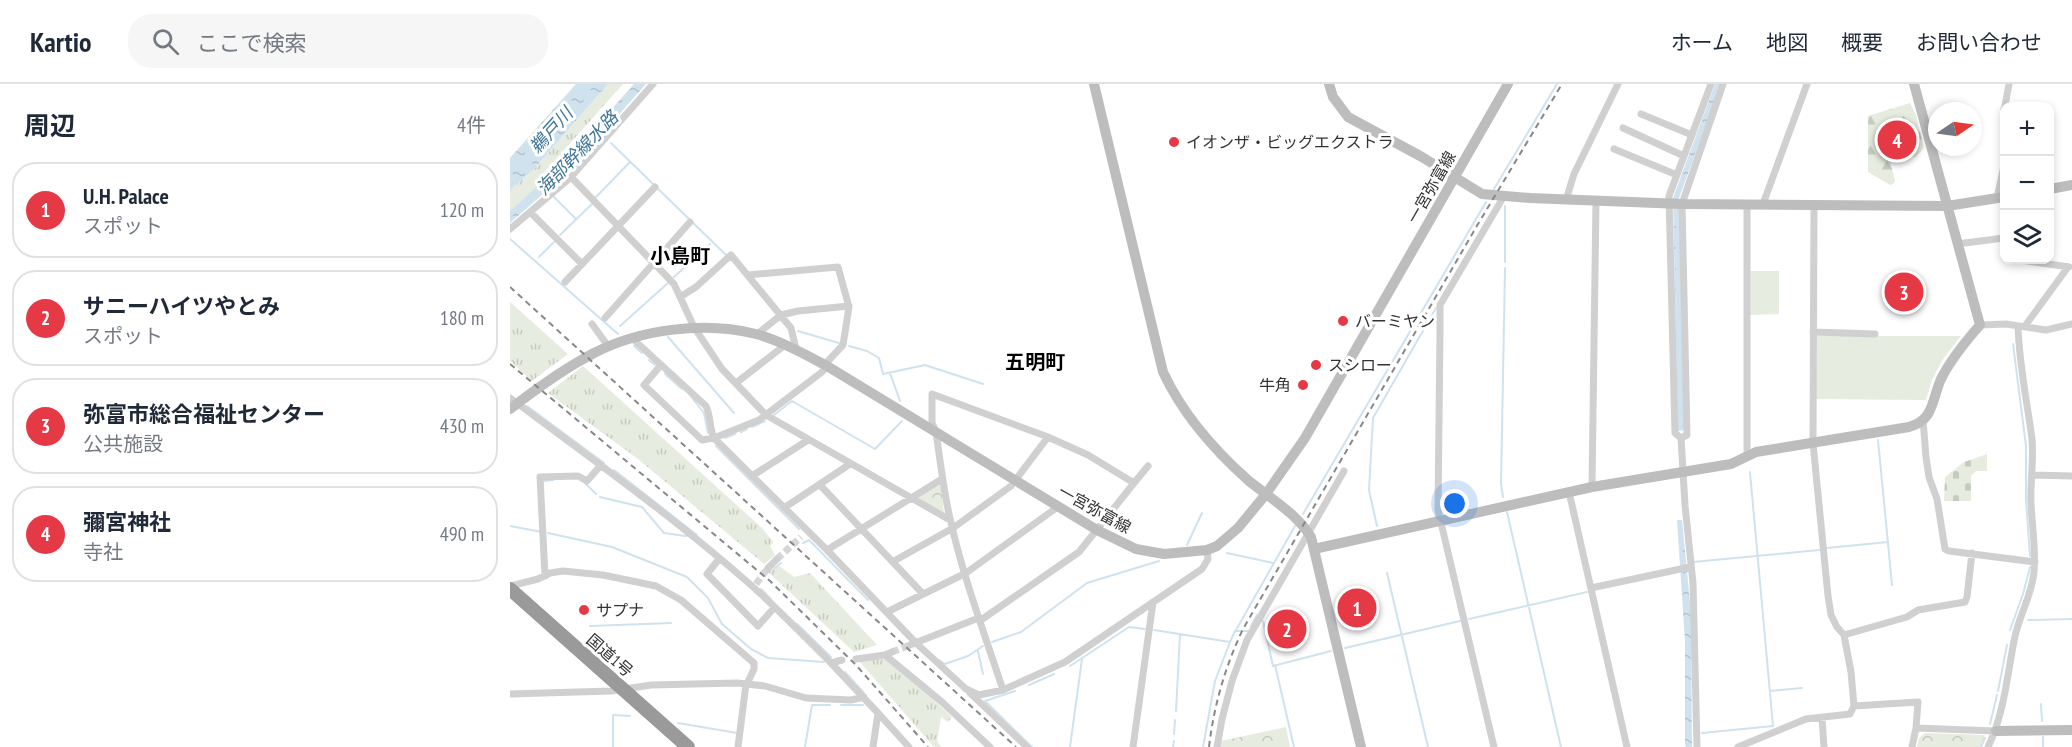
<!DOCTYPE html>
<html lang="ja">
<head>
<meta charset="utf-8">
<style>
	:root { --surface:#fff; --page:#f6f6f7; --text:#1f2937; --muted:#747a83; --line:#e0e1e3; --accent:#e63946 }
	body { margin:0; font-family:"PT Sans Narrow","Noto Sans JP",sans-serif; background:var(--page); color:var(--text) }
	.controls { position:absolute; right:18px; top:18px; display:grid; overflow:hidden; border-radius:12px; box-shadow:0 3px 9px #0003 }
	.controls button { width:54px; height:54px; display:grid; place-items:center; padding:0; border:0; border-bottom:2px solid var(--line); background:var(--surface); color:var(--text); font:30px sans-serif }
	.compass { position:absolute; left:1418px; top:18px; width:54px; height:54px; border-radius:50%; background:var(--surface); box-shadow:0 3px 9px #0003; rotate:77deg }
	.you { position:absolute; left:945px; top:420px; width:21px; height:21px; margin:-15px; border:4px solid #fff; border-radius:50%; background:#1a73e8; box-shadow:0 0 0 9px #1a73e833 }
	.badge { display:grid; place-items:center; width:39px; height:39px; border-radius:50%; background:var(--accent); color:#fff; font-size:20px; font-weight:700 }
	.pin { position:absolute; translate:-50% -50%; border:3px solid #fff; box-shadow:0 2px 6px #0006 }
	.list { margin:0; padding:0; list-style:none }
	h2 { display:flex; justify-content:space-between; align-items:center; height:78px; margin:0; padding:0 24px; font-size:26px }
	h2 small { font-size:20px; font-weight:400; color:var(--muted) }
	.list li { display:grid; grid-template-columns:39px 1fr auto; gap:18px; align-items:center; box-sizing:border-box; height:96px; margin:0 12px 12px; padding:0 12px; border:2px solid var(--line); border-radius:24px }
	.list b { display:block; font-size:22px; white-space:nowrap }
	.list p { margin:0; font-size:20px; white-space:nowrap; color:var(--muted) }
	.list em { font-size:20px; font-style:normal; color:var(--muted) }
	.icon { flex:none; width:33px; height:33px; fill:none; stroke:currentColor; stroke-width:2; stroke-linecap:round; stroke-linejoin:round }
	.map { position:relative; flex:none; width:1562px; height:663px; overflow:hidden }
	header { display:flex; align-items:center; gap:36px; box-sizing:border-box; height:84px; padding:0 30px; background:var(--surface); border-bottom:2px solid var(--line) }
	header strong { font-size:28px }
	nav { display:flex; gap:33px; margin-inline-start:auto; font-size:21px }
	.search { width:420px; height:54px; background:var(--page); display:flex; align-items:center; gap:15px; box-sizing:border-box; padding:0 21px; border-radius:24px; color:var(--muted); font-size:22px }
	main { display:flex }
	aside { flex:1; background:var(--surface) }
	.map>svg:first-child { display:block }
</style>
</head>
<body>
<header>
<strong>Kartio</strong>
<div class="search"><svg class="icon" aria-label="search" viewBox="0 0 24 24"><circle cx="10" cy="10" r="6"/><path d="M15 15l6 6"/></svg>ここで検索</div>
<nav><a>ホーム</a><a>地図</a><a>概要</a><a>お問い合わせ</a></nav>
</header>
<main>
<aside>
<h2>周辺<small>4件</small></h2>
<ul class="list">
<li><span class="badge">1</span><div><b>U.H. Palace</b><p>スポット</p></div><em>120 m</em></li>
<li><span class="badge">2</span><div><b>サニーハイツやとみ</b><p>スポット</p></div><em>180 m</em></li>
<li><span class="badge">3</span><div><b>弥富市総合福祉センター</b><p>公共施設</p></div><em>430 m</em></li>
<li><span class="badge">4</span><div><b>彌宮神社</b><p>寺社</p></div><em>490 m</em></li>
</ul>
</aside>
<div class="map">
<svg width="1562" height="663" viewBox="0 0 1562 663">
	<defs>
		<pattern id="grass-tufts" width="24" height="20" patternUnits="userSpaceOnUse" patternTransform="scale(1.5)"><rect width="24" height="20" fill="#e6ecdf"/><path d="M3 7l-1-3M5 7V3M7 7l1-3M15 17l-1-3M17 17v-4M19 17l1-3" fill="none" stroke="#c6cbc0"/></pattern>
		<pattern id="forest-firs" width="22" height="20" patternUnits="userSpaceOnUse" patternTransform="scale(1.5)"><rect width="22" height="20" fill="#e6ecdf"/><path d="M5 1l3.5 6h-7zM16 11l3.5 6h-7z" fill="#c6cbc0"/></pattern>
		<pattern id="cemetery-stones" width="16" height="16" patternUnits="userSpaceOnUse" patternTransform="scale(1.5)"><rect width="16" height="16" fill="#e6ecdf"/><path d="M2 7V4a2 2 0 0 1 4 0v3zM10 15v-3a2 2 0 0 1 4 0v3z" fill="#c6cbc0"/></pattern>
		<pattern id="park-crowns" width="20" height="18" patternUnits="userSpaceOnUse" patternTransform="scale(1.5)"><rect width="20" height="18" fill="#e6ecdf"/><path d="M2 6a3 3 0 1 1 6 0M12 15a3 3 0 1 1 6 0" fill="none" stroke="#c6cbc0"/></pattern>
		<pattern id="water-ripples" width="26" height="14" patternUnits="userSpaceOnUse" patternTransform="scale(1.5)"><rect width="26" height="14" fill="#cfe2ee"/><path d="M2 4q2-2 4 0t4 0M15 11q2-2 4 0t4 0" fill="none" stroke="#b2c2cd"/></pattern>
	</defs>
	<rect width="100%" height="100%" fill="#fff"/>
	<path fill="url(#grass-tufts)" d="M98,0H113L31,92L34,97L0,127V106L24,85Z
		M0,218L58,270L22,297L0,277Z
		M73,282L252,444L263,458L260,462L265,471L254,480L128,375L38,309Z
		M268,481L284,493L300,489L367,561L344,568L257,487Z
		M365,575H375L385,579L442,633L438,638L431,633L427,657L431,663H424L349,577Z"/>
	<path fill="url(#forest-firs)" d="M1400,19L1406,31L1414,64L1406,73H1396L1391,59V44L1389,40L1378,44L1380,64L1378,68L1385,97L1383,100L1380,101L1358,88V32Z"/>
	<path fill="url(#cemetery-stones)" d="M1477,370V387H1467L1461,391V417H1434L1435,393L1454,378Z"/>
	<path fill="url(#park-crowns)" d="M427,401L431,402L434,430L410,417L409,413Z
		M776,643L780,663H710L711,657Z
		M1415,649L1475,651L1470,663H1407L1409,654Z"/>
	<path fill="#e6ecdf" d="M1239,187H1269V230L1239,231Z
		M1307,252H1451L1433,275L1422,296L1416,316L1306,315Z"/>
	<path fill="url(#water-ripples)" d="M66,0H98L24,85L0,106V74Z
		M124,0H136L58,88L0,139V127L55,77Z
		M1205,0H1211L1169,114L1174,346L1168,347L1163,114Z
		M1167,436H1172L1181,528L1182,663H1176L1175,660V558Z"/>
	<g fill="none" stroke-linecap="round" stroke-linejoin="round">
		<path stroke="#cfe2ee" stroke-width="2" d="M101,59L216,171
			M984,105L1047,0
			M44,113L66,135
			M86,113L120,78
			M50,151L82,120
			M0,155L108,250
			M29,173L44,158
			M995,178V122
			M164,193L200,160
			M110,242L158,199
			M288,247L329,259
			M158,253L224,329
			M1503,260L1516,362V416L1520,472
			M124,262L132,269
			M339,262L357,267L369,274L373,290L415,281L473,300
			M139,276L145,281
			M380,289L390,317
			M155,290L172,305
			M179,310L194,329L198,349
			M17,322L94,379
			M264,331L282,317L365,365L392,337
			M242,343L255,337
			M231,348L237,345
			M215,354L225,350
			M1368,356L1382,501
			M206,362L289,445
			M104,386L187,451
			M34,397L43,396
			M75,399L86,410
			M90,413L132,423L154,449L176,452
			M993,413L991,400L995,184
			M997,428L1051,663
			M793,430L976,118
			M0,442L32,448
			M867,442L859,406L863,334L926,224
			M38,449L102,463L177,493L198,514L212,540L241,565L258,574L314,578
			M293,459L299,456L358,516
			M677,461L692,429
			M1317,464L1378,458
			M717,469L763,479
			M1183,478L1309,466
			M265,484L271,479
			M877,489L918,663
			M251,505L261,515
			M959,535L1077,508
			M1518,536L1562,535
			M753,537L763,582L821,567
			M287,540L321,573
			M80,542L161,539
			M741,542L747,531
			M644,546L720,558L725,547H738
			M726,546L785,442
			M1500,546L1513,510L1520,483
			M482,558L511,548L577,499L649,477
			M835,564L950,537
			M468,567L473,590
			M429,576L435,580L458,572L473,562
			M765,581L784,663
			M560,582L619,543L635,545
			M335,588L354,609
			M519,601L544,590
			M505,607L475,617L522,663
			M1260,607L1292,604
			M1488,607L1497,561
			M1531,620L1532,637
			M331,621H353
			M666,627L670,550
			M168,639L227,649
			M1480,640L1487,611
			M1192,649L1263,642L1240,388
			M664,650L665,636
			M1533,653V663
			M103,663V631L120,632
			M295,663L302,621H320
			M560,663L572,575
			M663,663L664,657
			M693,663L705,597L720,558
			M1471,663L1475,654"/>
		<path stroke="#d6d6d6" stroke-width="7" stroke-dasharray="7 3.5" stroke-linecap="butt" d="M267,475L291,453
			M246,500L258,484
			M382,568L400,561"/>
		<path stroke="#d0d0d0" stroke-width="7" d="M1495,22L1499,0
			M1494,25V41
			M1131,30L1182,51
			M1113,44L1174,72
			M1104,65L1167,91
			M61,93L164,200L184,243L212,285L256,331L440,436
			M1487,114L1494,82
			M1056,116L1064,90L1108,0
			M1253,120L1297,0
			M20,128L72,180
			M0,145L61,93L143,0
			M1447,160L1494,154
			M1511,176L1559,183
			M55,198L145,103
			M170,213L186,203L221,171L281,244L286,265
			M95,234L180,138
			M82,240L98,262
			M1470,241L1496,240L1536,246L1562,240
			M1515,242L1558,183
			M1303,248L1365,250
			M246,251L271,231L288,227L339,222
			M123,255L196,322C201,332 199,343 204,354L317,466L406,559L456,605L469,611L493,606L555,578L692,485L698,475L697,466
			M151,281L134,301L192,356L204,354L249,336L312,288L317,282L318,277L333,261L339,223L328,183L238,191
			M226,299L275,261
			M0,314C82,375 165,434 242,502C269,526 295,553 321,579
			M1413,336L1416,373L1419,393L1427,415L1435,465L1439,467L1525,478
			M1171,354L1165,349L1159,112L1201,0
			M1237,371V120
			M1522,391L1562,392
			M242,392L298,356
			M624,399L638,382
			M310,401L413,510
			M1082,403L1086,117
			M1059,408L1117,663
			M274,424L340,380
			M317,466L432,395
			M209,475L197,490L248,542L264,524
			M384,477L443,444L501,402L538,353
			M258,484L267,475
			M35,492L30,393L68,392L77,397L91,381
			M0,502L28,495L40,489L53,487L93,491L146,502L171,516L244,579V585L237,600
			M1081,504L1180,483
			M377,528L456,489L549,422
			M1334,551L1397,533L1408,526L1455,518L1457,513L1462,469
			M400,561L466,535L471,536L569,468L624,399L578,371L538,353L422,310V339L426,348C430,375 433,403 439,430C452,490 474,548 493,606
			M375,571L432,618L480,663
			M346,575L375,571L382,568
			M332,576L321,579L368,629L363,663
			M460,609L517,663
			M0,610L101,607L141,601L227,599L255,602L296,614L341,616L354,613
			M1344,622L1408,618L1406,644L1486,647
			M368,629L399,663
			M1312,634L1314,663
			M228,663L236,600
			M623,663L643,518
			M707,663L712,635L722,597L737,556L834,387
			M984,663L928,426L930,246V221L994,112
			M1187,663L1183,499L1175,421L1171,354L1177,351L1172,120L1213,0
			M1228,663L1296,635L1340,630L1344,622L1341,588L1334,551L1327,543L1321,531L1318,512L1303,359L1304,121
			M1402,663L1406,644
			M1478,663C1494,630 1497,593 1504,557C1508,533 1522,512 1524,488C1526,464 1522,442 1521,419C1520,398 1524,377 1522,355C1517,317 1509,280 1508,242"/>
		<path stroke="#bdbdbd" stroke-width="10" d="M584,0L653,288C673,331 704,366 739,397C760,414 787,430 801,453L851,663
			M819,0L823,13L838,33L912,73L972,110L1020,114L1172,120L1437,122L1494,113
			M1540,105L1562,101
			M0,325C26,305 55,284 84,269C131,245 195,237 246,250C271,257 294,270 317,282L587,446L626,465L654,470L697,466L707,462L728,444L756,410L795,354L998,0
			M804,465L1082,403L1221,380L1246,368L1399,343C1406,341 1413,338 1418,330C1424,320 1426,306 1431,295C1441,275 1455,258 1470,241L1404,0
			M1486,647L1562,646"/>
		<path stroke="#9a9a9a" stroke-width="14" d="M0,505L178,663"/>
		<path stroke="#888" stroke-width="2" stroke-dasharray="6 4.5" stroke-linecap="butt" d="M0,203L506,663
			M0,280L260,497L346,581L418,663
			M699,663C704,621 715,583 733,545L968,140L1052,0"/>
	</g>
	<g fill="#e63946" stroke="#fff" stroke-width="2">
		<circle cx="664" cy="58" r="6"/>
		<circle cx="833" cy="237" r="6"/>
		<circle cx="806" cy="281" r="6"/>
		<circle cx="793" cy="301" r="6"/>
		<circle cx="74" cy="526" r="6"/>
	</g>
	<g text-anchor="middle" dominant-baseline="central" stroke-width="6" stroke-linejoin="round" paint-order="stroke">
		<g font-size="16" fill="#333" stroke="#fff" text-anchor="start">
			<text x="676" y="58">イオンザ・ビッグエクストラ</text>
			<text x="845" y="237">バーミヤン</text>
			<text x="818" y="281">スシロー</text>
			<text x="781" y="301" text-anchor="end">牛角</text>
			<text x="86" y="526">サプナ</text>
		</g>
		<g font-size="16" fill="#333" stroke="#fff">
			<text transform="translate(921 103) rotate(-60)">一宮弥富線</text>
			<text transform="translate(585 425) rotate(29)">一宮弥富線</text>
			<text transform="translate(100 571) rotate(41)">国道1号</text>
		</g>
		<g font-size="18" font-style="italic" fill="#3f7597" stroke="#fff">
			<text transform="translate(41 46) rotate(-48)">鵜戸川</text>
			<text transform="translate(67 69) rotate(-46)">海部幹線水路</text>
		</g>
		<g font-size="20" font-weight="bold" fill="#000" stroke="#fff">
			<text x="170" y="172">小島町</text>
			<text x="525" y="278">五明町</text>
		</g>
	</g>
</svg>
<div class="controls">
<button>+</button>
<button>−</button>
<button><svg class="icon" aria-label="layers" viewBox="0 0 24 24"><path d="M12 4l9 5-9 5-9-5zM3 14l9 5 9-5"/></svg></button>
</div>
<svg class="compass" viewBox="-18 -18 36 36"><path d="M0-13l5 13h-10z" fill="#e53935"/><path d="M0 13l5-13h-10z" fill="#747a83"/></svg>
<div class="you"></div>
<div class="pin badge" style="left:847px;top:524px">1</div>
<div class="pin badge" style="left:777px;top:545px">2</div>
<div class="pin badge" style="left:1394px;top:208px">3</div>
<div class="pin badge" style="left:1387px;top:56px">4</div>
</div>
</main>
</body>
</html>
